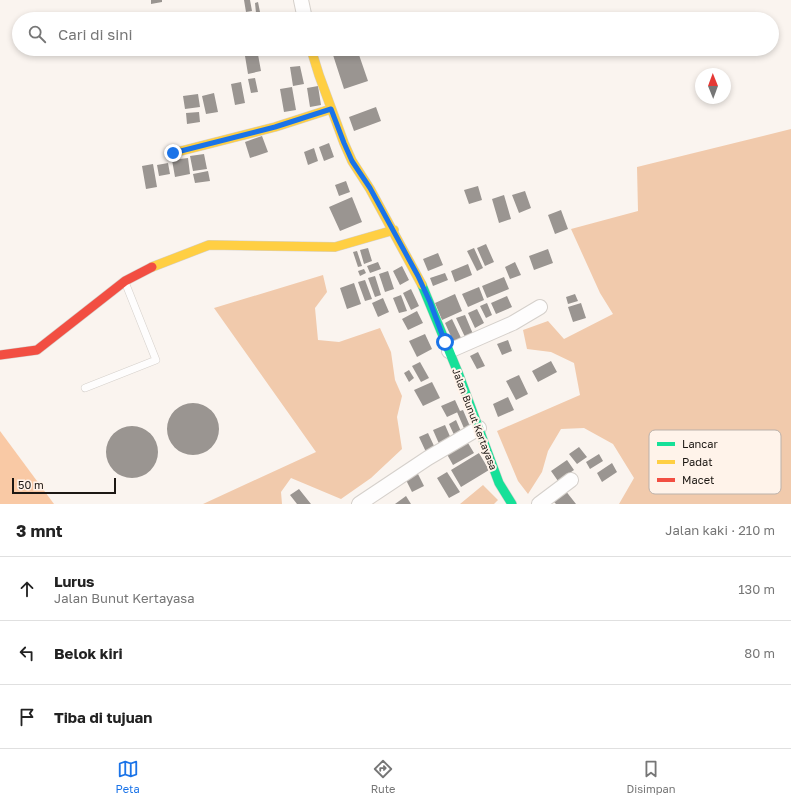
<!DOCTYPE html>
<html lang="id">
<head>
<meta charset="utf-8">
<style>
	:root { --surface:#fff; --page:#f6f6f6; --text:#222; --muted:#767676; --line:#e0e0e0; --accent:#1a73e8 }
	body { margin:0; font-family:"Golos Text",sans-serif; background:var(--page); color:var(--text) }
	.compass { position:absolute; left:695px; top:68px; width:36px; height:36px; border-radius:50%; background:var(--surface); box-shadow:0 2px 6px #0003; rotate:359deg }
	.scale { position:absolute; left:12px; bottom:10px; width:104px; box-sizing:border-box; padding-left:4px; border:2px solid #1c1713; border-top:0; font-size:11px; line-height:14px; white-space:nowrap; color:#1c1713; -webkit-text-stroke:3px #fff3ea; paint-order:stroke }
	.stop { position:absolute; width:12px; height:12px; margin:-9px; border:3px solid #1a73e8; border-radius:50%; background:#fff }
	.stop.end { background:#1a73e8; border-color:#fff; box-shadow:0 1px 4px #0008 }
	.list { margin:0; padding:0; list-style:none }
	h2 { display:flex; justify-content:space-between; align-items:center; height:52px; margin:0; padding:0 16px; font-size:17px }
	h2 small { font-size:13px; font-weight:400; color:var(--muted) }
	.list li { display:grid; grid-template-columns:26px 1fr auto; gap:12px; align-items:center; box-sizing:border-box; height:64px; padding:0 16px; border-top:1px solid var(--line) }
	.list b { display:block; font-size:15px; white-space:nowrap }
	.list p { margin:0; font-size:13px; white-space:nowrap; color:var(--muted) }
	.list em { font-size:13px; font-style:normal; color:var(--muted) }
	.icon { flex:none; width:22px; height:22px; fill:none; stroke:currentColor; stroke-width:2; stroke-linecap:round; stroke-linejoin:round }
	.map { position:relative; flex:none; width:791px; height:504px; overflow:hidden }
	.search { position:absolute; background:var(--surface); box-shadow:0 2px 6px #0003; left:12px; right:12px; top:12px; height:44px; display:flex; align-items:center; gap:10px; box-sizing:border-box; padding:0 14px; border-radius:22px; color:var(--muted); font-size:15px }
	.sheet { height:244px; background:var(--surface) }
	nav { display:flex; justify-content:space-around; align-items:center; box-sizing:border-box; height:56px; border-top:1px solid var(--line); background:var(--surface); font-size:11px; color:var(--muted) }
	nav a { display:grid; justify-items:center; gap:2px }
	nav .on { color:var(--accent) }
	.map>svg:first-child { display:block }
</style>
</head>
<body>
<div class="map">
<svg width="791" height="504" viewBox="0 0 791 504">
	<rect width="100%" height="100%" fill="#faf4ef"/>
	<path fill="#f1caac" d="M791,129V504H619L634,478L613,444L584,428L561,429L548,451L542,472L528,494L518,481L497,431L580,395L574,363L551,352L527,349L523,330L548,321L564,339L613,314L600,293L571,229L638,211L637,167Z
		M323,275L327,292L315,308L318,340L339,342L380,328L391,352L395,380L402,396L397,417L402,449L371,478L341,499L291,478L281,492L282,504H203L316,452L214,308Z
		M483,485L498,500L494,504H460Z"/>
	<path fill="#f9c9a5" d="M0,431L54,504H0Z"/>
	<path fill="#9a9591" d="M151,0H162V2L151,4Z
		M244,0H250L252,11L246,12Z
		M258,2L260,12L256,13L255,3Z
		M249,49H257L261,71L248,74L244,50Z
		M352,49H357L368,81L344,89L333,55Z
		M300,66L304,84L293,86L290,67Z
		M255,78L258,92L251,93L248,79Z
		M241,82L245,103L235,105L231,84Z
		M318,86L321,105L310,107L307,88Z
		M292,87L296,110L284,112L280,89Z
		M214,93L218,112L206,114L202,96Z
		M198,94L200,107L185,109L183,96Z
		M376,107L381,121L354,131L349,117Z
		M199,112L200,122L187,124L186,113Z
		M262,136L268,152L250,158L245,142Z
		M329,143L334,157L324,161L319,147Z
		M314,148L318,161L308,165L304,152Z
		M204,154L207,169L193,171L190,156Z
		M188,158L190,174L175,177L172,160Z
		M168,163L170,174L159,176L157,165Z
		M153,164L157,187L146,189L142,166Z
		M208,171L210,181L195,183L193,174Z
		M346,181L350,192L339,196L335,185Z
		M478,186L482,200L469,204L464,190Z
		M525,191L531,208L519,213L512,195Z
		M504,195L511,219L499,223L492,199Z
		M352,197L362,222L340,231L329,207Z
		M561,210L568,229L555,234L548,215Z
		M486,244L494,262L485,266L477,248Z
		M368,248L372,261L364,264L360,250Z
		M474,248L483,268L477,271L467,251Z
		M548,249L553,263L534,270L529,256Z
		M357,251L362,266L358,267L353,252Z
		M438,253L443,265L428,271L423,259Z
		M378,262L381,269L370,273L367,266Z
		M515,262L521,275L510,279L505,267Z
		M468,264L472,275L455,282L451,271Z
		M402,266L409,280L400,285L393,271Z
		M364,269L366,273L360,276L358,271Z
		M388,271L394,289L385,292L379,274Z
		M445,273L448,280L433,286L430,278Z
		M375,276L381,295L375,297L368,278Z
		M504,277L509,289L487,298L482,286Z
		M365,280L372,299L365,301L358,282Z
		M354,283L361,304L347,309L340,288Z
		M479,287L484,300L468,307L462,294Z
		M411,289L419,306L411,310L403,293Z
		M455,294L462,311L442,320L435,303Z
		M575,294L578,301L568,304L566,297Z
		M401,295L407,311L399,313L393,298Z
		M507,296L512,307L496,314L491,303Z
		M383,298L389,312L378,317L372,303Z
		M487,303L492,315L486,318L480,306Z
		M581,303L586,318L573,322L568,307Z
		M477,309L484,323L475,328L468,313Z
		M417,311L423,323L408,330L402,319Z
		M465,315L473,334L465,337L456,318Z
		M452,319L462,340L454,343L445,323Z
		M425,334L432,349L417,357L409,341Z
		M508,340L512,351L502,355L497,344Z
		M478,352L485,366L477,369L470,356Z
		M551,361L557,372L538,382L532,371Z
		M420,362L429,378L421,382L412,366Z
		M409,370L414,378L409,382L404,373Z
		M519,375L528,394L516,400L506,381Z
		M432,382L440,398L423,406L414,390Z
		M508,397L514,410L498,417L493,404Z
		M455,400L460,411L447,417L441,406Z
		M167 429a26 26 0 1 1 52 0a26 26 0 1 1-52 0Z
		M463,410L472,431L466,433L457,412Z
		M456,420L463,436L456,439L449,424Z
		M445,425L452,441L440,446L433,430Z
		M106 452a26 26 0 1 1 52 0a26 26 0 1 1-52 0Z
		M428,433L435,448L426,452L419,437Z
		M465,438L474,453L453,465L444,449Z
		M579,447L587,457L577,464L569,454Z
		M479,453L489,470L461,487L451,470Z
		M599,454L603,461L590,469L586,462Z
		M567,460L574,470L558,481L551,471Z
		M612,463L617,472L602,482L597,473Z
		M416,470L424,486L412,492L404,476Z
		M447,472L460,492L449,498L437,478Z
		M299,489L311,504H297L290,495Z
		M565,490L576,504H556L552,500Z
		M406,496L411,504H395Z"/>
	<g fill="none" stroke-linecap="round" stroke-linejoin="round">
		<defs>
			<path id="lane" d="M85,388L156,360L125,282"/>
			<path id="street" d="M301,0L305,19
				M449,351L513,323L540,307
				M359,504L428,458L479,428
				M539,504L571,480"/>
			<path id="fast" d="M422,285L459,375L499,483L512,504"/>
			<path id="slow" d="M311,49L319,75L344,143L352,161L370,189L422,285
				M173,153L275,127L331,109
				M152,267L209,245L335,247L394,230"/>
			<path id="jam" d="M0,355L37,350L125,281L152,267"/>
		</defs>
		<use href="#lane" stroke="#d5d0cb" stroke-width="8"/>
		<use href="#street" stroke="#d5d0cb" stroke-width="16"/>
		<use href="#fast" stroke="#d5d0cb" stroke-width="10"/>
		<use href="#slow" stroke="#d5d0cb" stroke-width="10"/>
		<use href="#jam" stroke="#d5d0cb" stroke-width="10"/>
		<use href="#lane" stroke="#fefdfd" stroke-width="7"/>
		<use href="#street" stroke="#fefdfd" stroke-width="14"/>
		<use href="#fast" stroke="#16e098" stroke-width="9"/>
		<use href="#slow" stroke="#ffcf43" stroke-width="9"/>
		<use href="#jam" stroke="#f24e42" stroke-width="9"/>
	</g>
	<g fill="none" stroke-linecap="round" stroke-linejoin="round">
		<path stroke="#1a73e8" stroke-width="5" d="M173,153L275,127L331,109L344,143L352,161L370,188L418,276L430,302L445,342"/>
	</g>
	<g text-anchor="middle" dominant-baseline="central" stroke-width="4" stroke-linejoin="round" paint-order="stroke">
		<g font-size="10" fill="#1c1713" stroke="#fff3ea">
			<text transform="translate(475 419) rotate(69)">Jalan Bunut Kertayasa</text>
		</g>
	</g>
	<rect x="649" y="430" width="132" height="64" rx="6" fill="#fff3ea" stroke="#bbb1aa" stroke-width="1"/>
	<rect x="657" y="442" width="18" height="4" fill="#16e098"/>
	<rect x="657" y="460" width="18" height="4" fill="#ffcf43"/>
	<rect x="657" y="478" width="18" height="4" fill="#f24e42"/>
	<g font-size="11" fill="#1c1713">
		<text x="682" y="448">Lancar</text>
		<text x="682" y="466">Padat</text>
		<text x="682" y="484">Macet</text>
	</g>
</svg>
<svg class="compass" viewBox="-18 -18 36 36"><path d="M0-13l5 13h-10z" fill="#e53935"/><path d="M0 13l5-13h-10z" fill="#767676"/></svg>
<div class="scale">50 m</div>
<div class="stop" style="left:445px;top:342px"></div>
<div class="stop end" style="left:173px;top:153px"></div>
<div class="search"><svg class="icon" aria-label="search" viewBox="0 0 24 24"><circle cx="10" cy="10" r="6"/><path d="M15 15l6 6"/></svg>Cari di sini</div>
</div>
<section class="sheet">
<h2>3 mnt<small>Jalan kaki · 210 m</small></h2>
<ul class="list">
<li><svg class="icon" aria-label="ahead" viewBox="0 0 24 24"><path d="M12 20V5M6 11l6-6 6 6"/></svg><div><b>Lurus</b><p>Jalan Bunut Kertayasa</p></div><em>130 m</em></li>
<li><svg class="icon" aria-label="left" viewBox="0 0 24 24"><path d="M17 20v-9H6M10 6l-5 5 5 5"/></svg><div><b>Belok kiri</b></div><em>80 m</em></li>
<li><svg class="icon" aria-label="arrive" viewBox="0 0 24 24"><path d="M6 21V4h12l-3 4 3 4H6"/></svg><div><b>Tiba di tujuan</b></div></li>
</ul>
</section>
<nav>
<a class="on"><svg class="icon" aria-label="map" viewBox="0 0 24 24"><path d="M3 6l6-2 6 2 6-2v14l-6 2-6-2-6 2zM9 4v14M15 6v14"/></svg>Peta</a>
<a><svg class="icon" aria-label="directions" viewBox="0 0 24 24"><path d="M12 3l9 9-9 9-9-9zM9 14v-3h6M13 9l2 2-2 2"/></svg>Rute</a>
<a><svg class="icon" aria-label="saved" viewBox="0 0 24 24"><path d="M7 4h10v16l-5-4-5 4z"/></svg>Disimpan</a>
</nav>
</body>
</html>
